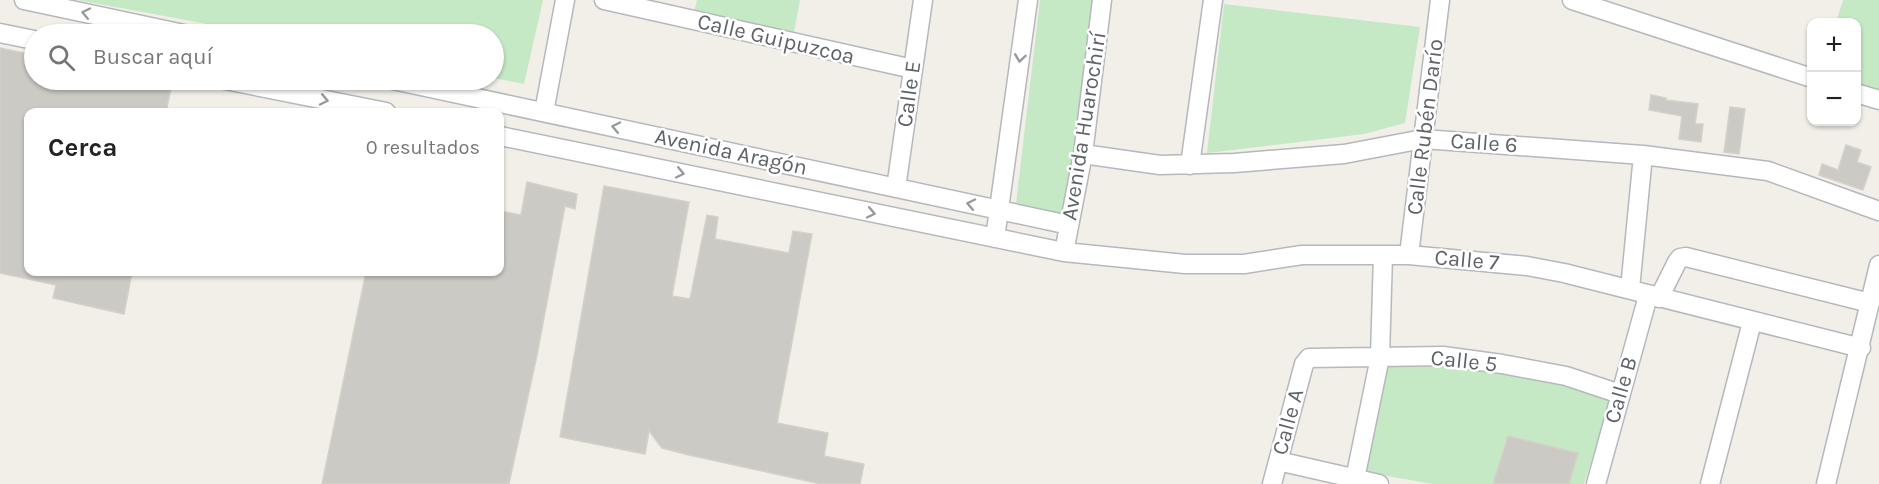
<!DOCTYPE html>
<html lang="es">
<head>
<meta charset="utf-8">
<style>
	:root { --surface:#fff; --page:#f2f2f2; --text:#222; --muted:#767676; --line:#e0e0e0 }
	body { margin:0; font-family:Karla,sans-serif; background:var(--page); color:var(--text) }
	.controls { position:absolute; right:18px; top:18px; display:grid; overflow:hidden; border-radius:12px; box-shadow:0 2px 4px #0004 }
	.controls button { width:54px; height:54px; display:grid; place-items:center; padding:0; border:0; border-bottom:2px solid var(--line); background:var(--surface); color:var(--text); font:30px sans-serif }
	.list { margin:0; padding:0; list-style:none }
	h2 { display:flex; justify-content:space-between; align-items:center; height:78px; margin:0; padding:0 24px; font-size:26px }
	h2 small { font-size:20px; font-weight:400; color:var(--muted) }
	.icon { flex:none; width:33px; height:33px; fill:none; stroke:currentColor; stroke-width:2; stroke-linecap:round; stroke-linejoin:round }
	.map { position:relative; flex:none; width:1879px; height:484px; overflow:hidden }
	.search { position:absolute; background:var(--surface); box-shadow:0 2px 4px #0004; left:24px; top:24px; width:480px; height:66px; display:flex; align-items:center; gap:15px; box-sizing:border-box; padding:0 21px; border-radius:33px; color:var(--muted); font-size:22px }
	.panel { position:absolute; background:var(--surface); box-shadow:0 2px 4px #0004; left:24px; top:108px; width:480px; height:168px; border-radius:12px }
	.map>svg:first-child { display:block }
</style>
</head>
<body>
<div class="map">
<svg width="1879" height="484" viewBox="0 0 1879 484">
	<rect width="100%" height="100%" fill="#f1efe8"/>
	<path fill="#c5e8c5" d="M78,0H543L524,84L494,78V34H261Z
		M697,0H800L794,32L694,12Z
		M1040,0H1095L1078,149L1060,219L1016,204Z
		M1843,0H1879V94L1857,87L1856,22H1836Z
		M1224,4L1420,27L1405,123L1364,134L1207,153Z
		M1382,362L1432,363L1507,370L1612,396L1584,484H1433L1365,472Z"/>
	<path fill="#cccac5" stroke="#d6d1c6" stroke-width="1.5" d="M0,48L34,55V80H149L172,84L166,112H28V272H132L124,314L53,298L56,285L0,273Z
		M1651,95L1666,98V100L1698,104L1695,124H1703L1701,142L1679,139L1682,116L1649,110Z
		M1730,107L1745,109L1739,154L1724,152Z
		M1846,145L1861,150L1857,162L1871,167L1863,190L1819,175L1822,164L1838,170Z
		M527,182L577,194L575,209L565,206L537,355L509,484H322L366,272H500V211L521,215Z
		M604,186L689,202L672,296L690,299L707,215L718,217L715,239L789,253L793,231L812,234L777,423L828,433L824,456L864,464L860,484H821L689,455L662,448L649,431L645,454L560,437Z
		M1508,436L1578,453L1569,484H1493Z"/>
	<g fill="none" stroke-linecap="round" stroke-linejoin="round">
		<defs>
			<path id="minor" d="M24,0L184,34
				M604,0L913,69
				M1572,0L1812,78
				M0,33L34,40
				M225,80L386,112
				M393,80L1069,225
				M1856,93L1879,100
				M544,112L565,0
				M500,136L1064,252L1185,264H1244L1302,255H1409L1527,266L1564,273L1861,348
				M1083,154L1160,165L1234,163L1344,154L1423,139L1643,155L1768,171L1879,211
				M1190,165L1213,0
				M896,188L923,0
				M995,238L1028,0
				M1064,252L1083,154L1102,0
				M1409,255L1440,0
				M1630,289L1643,155
				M1659,298L1677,262L1680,258L1686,257L1870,303
				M1278,461L1379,484
				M1355,479L1380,357L1383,255
				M1272,484L1304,364L1309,358L1443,356L1502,364L1566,376L1620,394
				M1596,484L1648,296
				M1710,484L1752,322
				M1826,484L1879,265"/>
		</defs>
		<use href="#minor" stroke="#b5b8bc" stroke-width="21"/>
		<use href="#minor" stroke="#fff" stroke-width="18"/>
	</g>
	<defs><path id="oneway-chevron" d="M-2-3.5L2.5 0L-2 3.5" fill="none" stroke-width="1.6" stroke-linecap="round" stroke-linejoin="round" transform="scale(1.5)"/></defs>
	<g stroke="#979a9d">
		<use href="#oneway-chevron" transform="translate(86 13) rotate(-168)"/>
		<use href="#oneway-chevron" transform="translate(1020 58) rotate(98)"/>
		<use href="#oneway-chevron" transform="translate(324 100) rotate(12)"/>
		<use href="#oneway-chevron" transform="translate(616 127) rotate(-168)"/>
		<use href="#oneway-chevron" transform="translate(680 173) rotate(12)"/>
		<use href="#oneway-chevron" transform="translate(971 204) rotate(-168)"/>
		<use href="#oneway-chevron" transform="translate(871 213) rotate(12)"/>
	</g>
	<g text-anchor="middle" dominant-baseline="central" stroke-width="5" stroke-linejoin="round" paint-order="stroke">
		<g font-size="22" fill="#5f6368" stroke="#fff">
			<text transform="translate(776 39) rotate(13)">Calle Guipuzcoa</text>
			<text transform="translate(909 94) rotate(-82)">Calle E</text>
			<text transform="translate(1084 126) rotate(-81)">Avenida Huarochirí</text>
			<text transform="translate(1425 127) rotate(-83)">Calle Rubén Darío</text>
			<text transform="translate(1484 143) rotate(4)">Calle 6</text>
			<text transform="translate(731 152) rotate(12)">Avenida Aragón</text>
			<text transform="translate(1467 260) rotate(5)">Calle 7</text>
			<text transform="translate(1464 361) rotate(6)">Calle 5</text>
			<text transform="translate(1621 390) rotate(-74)">Calle B</text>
			<text transform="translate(1288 422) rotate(-75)">Calle A</text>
		</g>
	</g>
</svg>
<div class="controls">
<button>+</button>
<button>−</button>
</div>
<div class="search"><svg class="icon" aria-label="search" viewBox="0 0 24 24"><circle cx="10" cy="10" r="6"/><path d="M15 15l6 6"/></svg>Buscar aquí</div>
<section class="panel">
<h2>Cerca<small>0 resultados</small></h2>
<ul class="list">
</ul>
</section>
</div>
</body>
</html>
